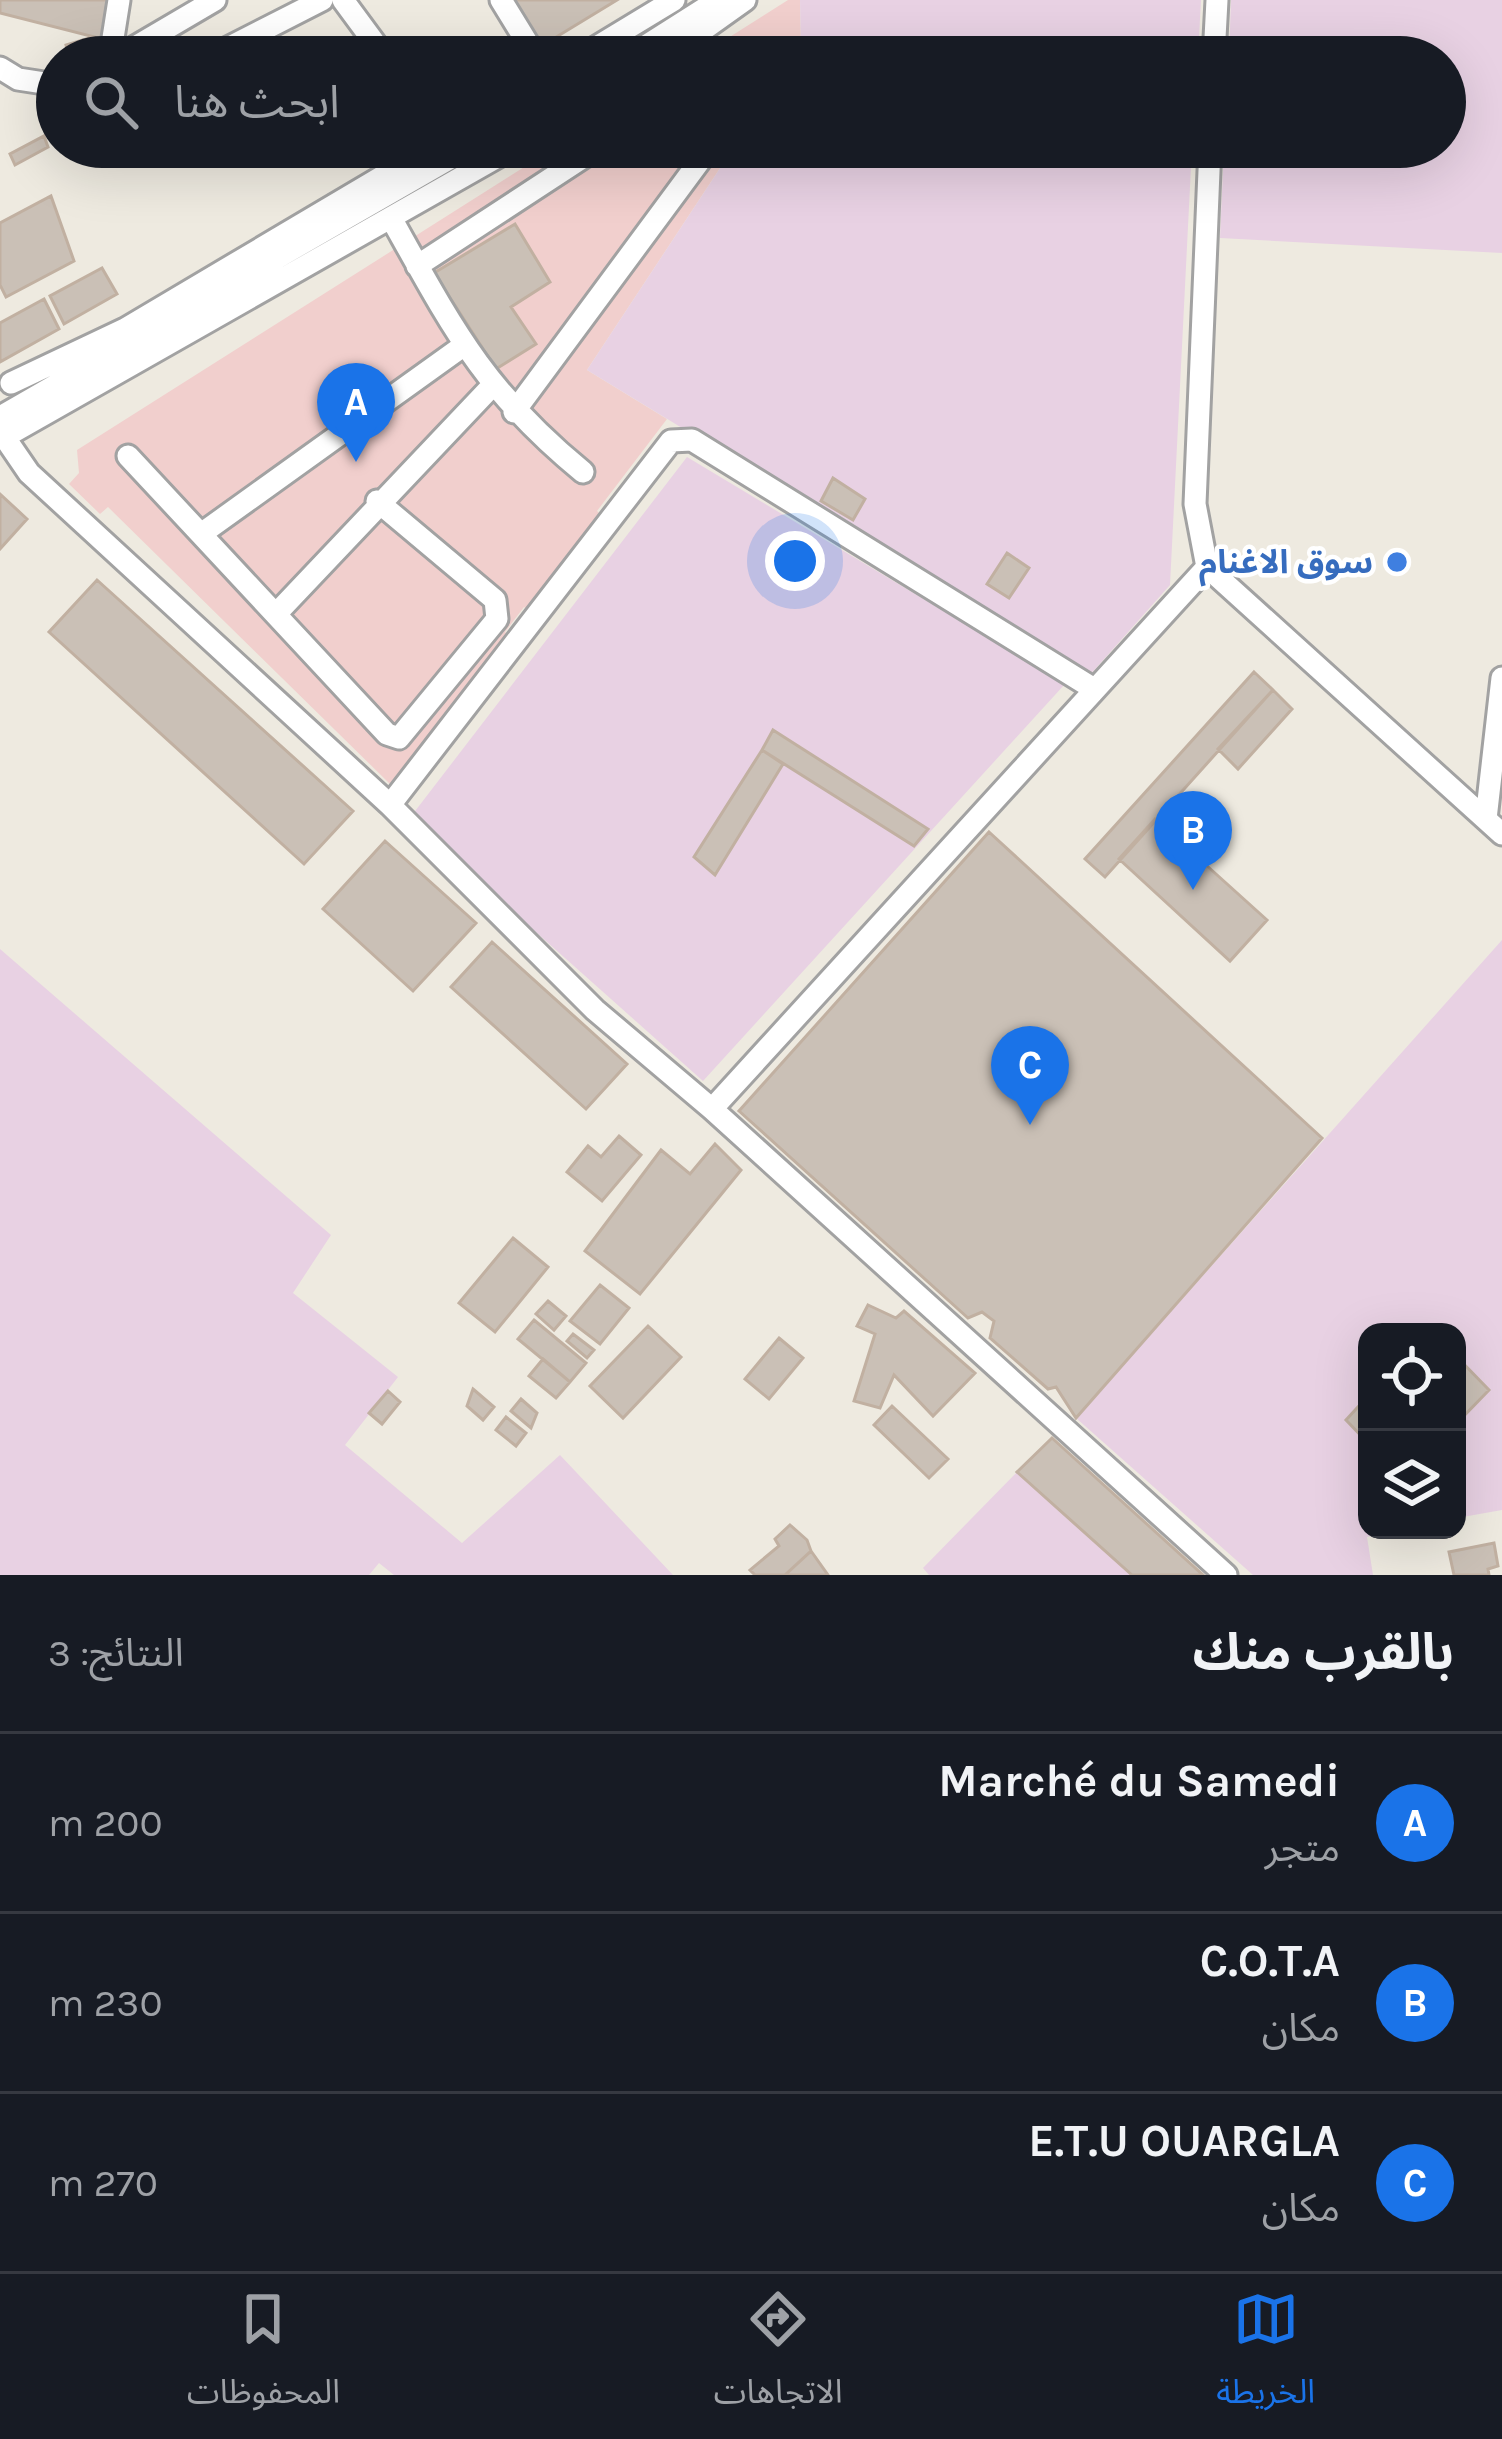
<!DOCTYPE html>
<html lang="ar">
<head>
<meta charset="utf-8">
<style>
	:root { --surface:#171b24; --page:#20242c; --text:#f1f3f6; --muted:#9ea1a6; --line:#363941; --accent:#1a73e8 }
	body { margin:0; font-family:Karla,"Noto Sans Arabic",sans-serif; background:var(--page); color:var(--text); direction:rtl }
	.controls { position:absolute; right:36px; bottom:36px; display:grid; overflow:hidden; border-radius:24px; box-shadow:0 12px 48px #0002 }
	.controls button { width:108px; height:108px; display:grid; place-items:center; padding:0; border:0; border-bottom:3px solid var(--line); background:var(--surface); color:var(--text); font:60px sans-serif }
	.you { position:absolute; left:795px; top:561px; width:42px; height:42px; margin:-30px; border:9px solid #fff; border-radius:50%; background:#1a73e8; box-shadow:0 0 0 18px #1a73e833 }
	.badge { display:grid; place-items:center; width:78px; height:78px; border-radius:50%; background:var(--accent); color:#fff; font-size:39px; font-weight:700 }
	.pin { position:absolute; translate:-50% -99px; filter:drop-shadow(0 3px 6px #0008) }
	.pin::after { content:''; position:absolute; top:63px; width:42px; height:36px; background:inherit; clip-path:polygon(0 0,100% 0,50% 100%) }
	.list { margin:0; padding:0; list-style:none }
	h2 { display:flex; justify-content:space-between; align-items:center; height:156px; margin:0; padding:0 48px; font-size:51px }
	h2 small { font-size:39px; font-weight:400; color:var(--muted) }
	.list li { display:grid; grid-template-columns:78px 1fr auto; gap:36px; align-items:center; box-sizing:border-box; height:180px; padding:0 48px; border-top:3px solid var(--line) }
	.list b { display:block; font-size:45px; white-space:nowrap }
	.list p { margin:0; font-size:39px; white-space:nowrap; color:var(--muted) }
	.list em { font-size:39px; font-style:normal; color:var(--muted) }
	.icon { flex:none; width:66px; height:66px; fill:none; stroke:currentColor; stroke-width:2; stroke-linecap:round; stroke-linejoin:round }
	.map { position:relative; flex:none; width:1502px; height:1575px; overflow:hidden; direction:ltr }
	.search { position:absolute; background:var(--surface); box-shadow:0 12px 48px #0002; left:36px; right:36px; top:36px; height:132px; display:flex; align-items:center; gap:30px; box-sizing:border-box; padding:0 42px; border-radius:66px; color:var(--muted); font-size:45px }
	.sheet { height:696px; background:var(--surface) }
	nav { display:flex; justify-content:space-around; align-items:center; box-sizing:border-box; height:168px; border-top:3px solid var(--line); background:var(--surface); font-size:33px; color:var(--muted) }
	nav a { display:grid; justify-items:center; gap:6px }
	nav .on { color:var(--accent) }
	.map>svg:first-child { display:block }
</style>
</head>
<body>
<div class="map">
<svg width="1502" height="1575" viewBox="0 0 1502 1575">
	<rect width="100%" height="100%" fill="#eeeae0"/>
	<path fill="#f1cfcd" d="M788,0H800L801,47L794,57H698Z
		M556,147H734L587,370L667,419L597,511L607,520L536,615L524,607L505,632L515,641L417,772L408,765L390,784L108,507L100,514L69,484L79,473L77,450Z"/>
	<path fill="#e8d1e3" d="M800,0H1201L1198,57H794L801,47Z
		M1231,0H1502V253L1220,238L1224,147H1445V57H1229Z
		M734,147H1192L1170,585L1089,676L587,370Z
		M687,457L1065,684L703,1081L409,819Z
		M1502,940V1510L1457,1518V1332H1367V1530H1398L1367,1537L1373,1575H1253L1076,1418Z
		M0,949L331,1235L293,1293L398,1377L345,1445L462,1543L560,1455L673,1575H394L379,1563L369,1575H0Z
		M1017,1472L1132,1575H929L923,1568Z"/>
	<path fill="#cac0b6" stroke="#c1b0a1" stroke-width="3" d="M0,0H110L102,39L0,13Z
		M506,0H617L535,50Z
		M93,37L97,57H69L66,45Z
		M44,136L48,147L15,165L10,154Z
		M51,196L74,261L6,297L0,285V223Z
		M515,224L550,282L511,307L536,344L496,369L434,273Z
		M102,268L117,294L64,324L50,296Z
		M44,299L59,329L0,362V323Z
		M833,478L865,499L853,520L821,501Z
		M0,494L27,519L0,549Z
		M1007,553L1029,568L1009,598L987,584Z
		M97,580L353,811L304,864L49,632Z
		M1254,672L1273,690L1105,877L1085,859Z
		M1273,690L1292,709L1238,769L1218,749Z
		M773,730L928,829L914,846L762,750Z
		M762,750L783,764L715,875L694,857Z
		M1155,819L1267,920L1230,961L1119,859Z
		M989,832L1322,1138L1076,1418L1056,1387L1048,1389L990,1338L994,1321L982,1312L968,1318L739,1111Z
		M385,841L476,923L413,991L323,909Z
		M492,942L627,1064L586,1109L451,987Z
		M619,1136L641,1155L602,1201L567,1172L588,1146L601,1157Z
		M715,1144L741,1170L640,1294L585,1251L661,1150L690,1174Z
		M513,1238L548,1267L495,1332L459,1303Z
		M600,1285L629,1308L600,1344L570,1321Z
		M548,1301L566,1316L554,1330L536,1314Z
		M868,1305L896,1318L904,1311L975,1373L933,1416L894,1375L880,1408L854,1401L875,1334L857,1326Z
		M534,1320L586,1363L570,1382L518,1339Z
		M648,1326L681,1357L623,1418L590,1386Z
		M573,1334L594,1350L587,1358L567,1341Z
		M779,1338L803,1358L769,1399L745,1379Z
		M1457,1357L1489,1390L1457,1423Z
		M543,1359L570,1382L556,1398L529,1376Z
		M473,1389L494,1407L483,1420L467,1406Z
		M388,1391L400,1402L382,1424L369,1413Z
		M1367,1397V1442L1346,1420Z
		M521,1399L537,1413L531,1428L511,1411Z
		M892,1406L948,1459L929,1478L874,1425Z
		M506,1417L526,1433L516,1446L496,1430Z
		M1052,1438L1203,1575H1132L1017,1472Z
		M790,1525L807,1540L811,1551L785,1575H755L750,1570L779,1546L775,1539Z
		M1494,1543L1498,1566L1488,1569L1489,1575H1454L1449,1552Z
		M811,1551L828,1575H785Z"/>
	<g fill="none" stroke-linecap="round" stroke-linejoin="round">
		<defs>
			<path id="minor" d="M343,0L385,57
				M501,0L536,57
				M110,57L119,0
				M118,57L215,0
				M210,57L322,0
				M580,57L674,0
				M628,57L718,0
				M665,57L745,0
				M1214,57L1217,0
				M0,68L18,79L57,85
				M194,147L198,154
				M1210,147L1195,504L1207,567L1502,834
				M391,218C452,327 484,391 583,472
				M417,266L599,147
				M11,383L125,329L432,147
				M514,412L710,147
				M0,417L470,147
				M6,436L515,147
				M5,438L29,473L390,805
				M128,456L387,734L399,738L497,619L495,600L377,501
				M201,534L463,346
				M1207,567L712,1109L1226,1575
				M276,614L492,386
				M1486,819L1502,678
				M712,1109L595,1010L390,805L671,441L692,440L1094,689"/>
		</defs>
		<use href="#minor" stroke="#a2a2a2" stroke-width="27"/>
		<use href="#minor" stroke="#fff" stroke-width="21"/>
	</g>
	<circle fill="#3f7fe0" stroke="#fff" stroke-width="4.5" cx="1397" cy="562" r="12"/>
	<g text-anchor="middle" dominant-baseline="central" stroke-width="9" stroke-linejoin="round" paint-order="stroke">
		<g font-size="33" font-weight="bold" fill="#366cbe" stroke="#fff" text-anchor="end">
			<text x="1373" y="562">سوق الاغنام</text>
		</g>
	</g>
</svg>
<div class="controls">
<button><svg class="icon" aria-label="locate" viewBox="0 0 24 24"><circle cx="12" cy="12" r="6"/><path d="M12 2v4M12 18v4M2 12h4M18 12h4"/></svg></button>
<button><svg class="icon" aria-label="layers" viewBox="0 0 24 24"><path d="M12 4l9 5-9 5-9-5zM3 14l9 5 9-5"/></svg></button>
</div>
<div class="you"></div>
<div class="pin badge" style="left:356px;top:462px">A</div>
<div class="pin badge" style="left:1193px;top:890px">B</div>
<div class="pin badge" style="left:1030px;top:1125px">C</div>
<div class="search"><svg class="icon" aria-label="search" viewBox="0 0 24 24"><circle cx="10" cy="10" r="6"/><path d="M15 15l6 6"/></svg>ابحث هنا</div>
</div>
<section class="sheet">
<h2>بالقرب منك<small>النتائج: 3</small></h2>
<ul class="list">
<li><span class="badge">A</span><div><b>Marché du Samedi</b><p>متجر</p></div><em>200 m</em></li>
<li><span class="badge">B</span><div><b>C.O.T.A</b><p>مكان</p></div><em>230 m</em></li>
<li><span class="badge">C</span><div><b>E.T.U OUARGLA</b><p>مكان</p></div><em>270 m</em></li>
</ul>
</section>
<nav>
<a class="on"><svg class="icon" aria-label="map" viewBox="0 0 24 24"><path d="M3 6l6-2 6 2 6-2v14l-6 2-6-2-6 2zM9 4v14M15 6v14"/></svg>الخريطة</a>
<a><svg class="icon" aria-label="directions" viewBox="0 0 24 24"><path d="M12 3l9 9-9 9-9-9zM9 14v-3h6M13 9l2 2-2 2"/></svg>الاتجاهات</a>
<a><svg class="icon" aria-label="saved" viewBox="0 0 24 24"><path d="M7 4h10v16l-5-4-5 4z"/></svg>المحفوظات</a>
</nav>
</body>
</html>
